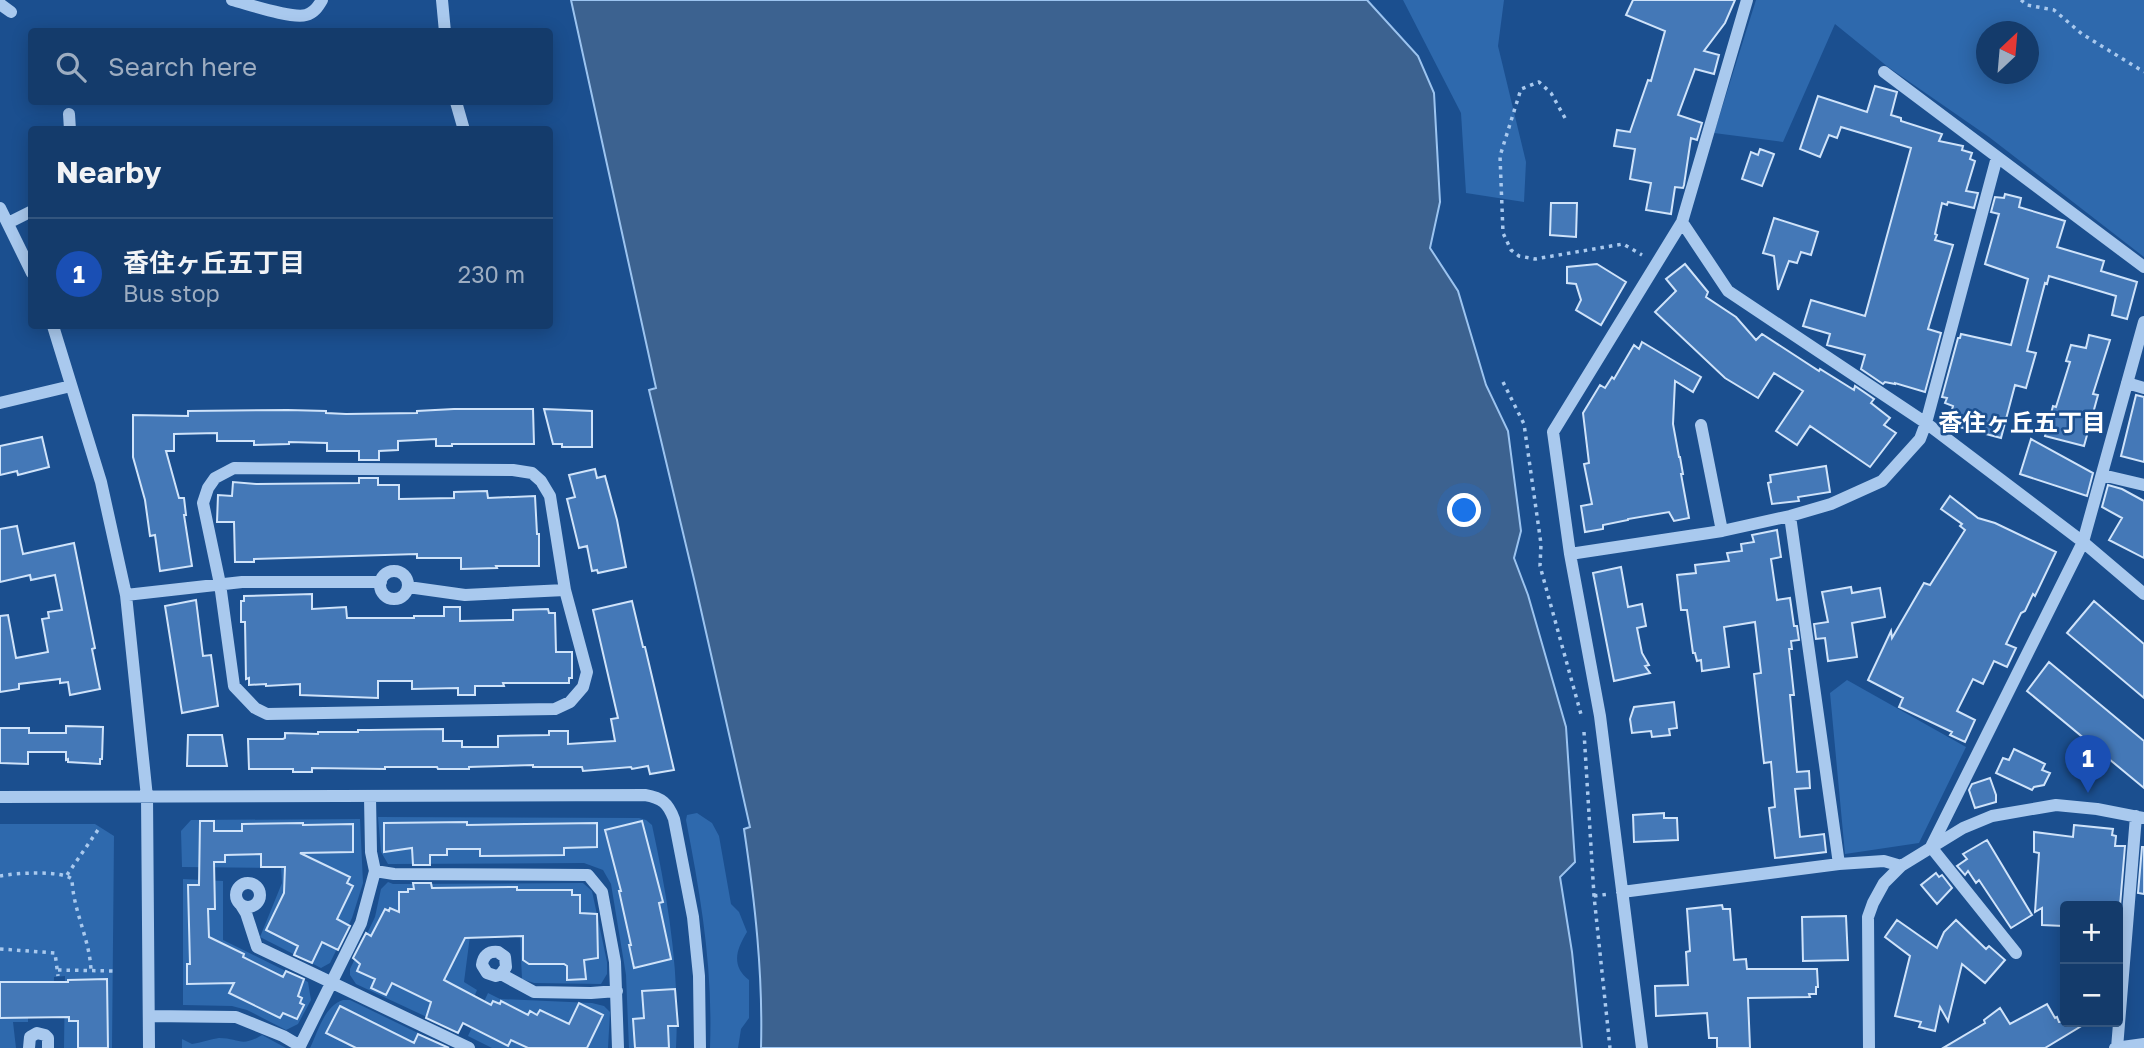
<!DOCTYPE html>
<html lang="en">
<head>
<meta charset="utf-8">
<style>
	:root { --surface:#143b6b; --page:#214673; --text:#f1f3f6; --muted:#9dadc1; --line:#33557e; --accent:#e797bd }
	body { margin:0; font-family:"Golos Text","Noto Sans JP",sans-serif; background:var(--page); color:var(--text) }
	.controls { position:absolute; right:21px; bottom:21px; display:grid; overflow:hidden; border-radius:7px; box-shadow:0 4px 18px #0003 }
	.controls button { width:63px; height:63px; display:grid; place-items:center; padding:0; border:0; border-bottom:2px solid var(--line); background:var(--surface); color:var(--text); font:35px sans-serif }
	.compass { position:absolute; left:1976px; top:21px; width:63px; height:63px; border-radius:50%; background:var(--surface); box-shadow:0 4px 18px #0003; rotate:26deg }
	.you { position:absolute; left:1465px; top:511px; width:24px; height:24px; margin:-18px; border:5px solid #fff; border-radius:50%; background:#1a73e8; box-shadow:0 0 0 10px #1a73e833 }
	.badge { display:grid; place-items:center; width:46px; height:46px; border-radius:50%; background:var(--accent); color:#fff; font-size:23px; font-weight:700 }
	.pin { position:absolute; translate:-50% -58px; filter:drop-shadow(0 2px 4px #0008) }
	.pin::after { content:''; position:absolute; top:37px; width:24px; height:21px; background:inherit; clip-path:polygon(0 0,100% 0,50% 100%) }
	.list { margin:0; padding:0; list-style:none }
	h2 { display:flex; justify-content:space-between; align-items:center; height:91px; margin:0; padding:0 28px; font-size:30px }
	h2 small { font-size:23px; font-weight:400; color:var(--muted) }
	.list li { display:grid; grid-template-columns:46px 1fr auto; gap:21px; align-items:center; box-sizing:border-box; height:112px; padding:0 28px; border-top:2px solid var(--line) }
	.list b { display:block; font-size:26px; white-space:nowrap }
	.list p { margin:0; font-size:23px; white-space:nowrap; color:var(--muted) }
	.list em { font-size:23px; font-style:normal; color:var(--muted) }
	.icon { flex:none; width:38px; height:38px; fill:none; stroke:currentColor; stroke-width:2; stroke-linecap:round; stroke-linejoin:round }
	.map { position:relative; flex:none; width:2144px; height:1048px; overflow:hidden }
	.search { position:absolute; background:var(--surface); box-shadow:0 4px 18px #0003; left:28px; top:28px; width:525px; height:77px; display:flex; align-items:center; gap:18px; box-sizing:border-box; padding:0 24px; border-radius:7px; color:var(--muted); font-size:26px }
	.panel { position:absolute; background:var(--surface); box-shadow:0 4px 18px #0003; left:28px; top:126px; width:525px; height:203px; border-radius:7px }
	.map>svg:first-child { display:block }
</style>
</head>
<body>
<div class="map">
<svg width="2144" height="1048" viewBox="0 0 2144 1048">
	<rect width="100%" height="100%" fill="#1b4f8f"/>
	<path fill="#2e69ad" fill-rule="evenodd" d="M1403,0H1504L1498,46L1526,162L1524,202L1466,193L1461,113Z
		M1756,0H2144V257L1989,137L1888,67L1835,24L1783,142L1714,133ZM1986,32H2028V74H1986Z
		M1847,680L1966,747L1919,843L1845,854L1830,693Z
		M697,813L712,823L719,836L731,904L739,912L747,932C736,950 731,966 749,980V1018L741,1029L738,1048H710C713,968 701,898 686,820L687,815Z
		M378,817L639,818L646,820L652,825C668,899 680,972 676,1048H629L626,975L611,884L603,870L584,863L388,864L381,852Z
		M360,819L363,883L352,918L330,963L321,968L260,937L282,883L281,868L182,867L181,831L191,820Z
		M0,824H95L114,836L112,1048H64L65,976L54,977L53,1018L28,1017V1022H13L16,1048H0Z
		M183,879L223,881V940L308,982L311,1000L298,1024L286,1030L247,1010L232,1006L183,1005Z
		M388,882L393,884L583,883L592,891L607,962V974L601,984L534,983L522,979L520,937L470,936L464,982L477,990L459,1032L356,984L350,975V969L375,917L381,889Z
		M488,993L500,999L592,1003L604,1006L610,1012L608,1048H492L468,1036Z
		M343,1000H350L449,1048H310C318,1032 324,1006 343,1000Z
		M262,1035L286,1048H182V1039L192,1044C201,1043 210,1039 219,1038C239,1038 241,1048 262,1035Z"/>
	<path fill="#3c6290" stroke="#9cc4f0" stroke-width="2" d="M571,0H1367L1418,56L1434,93L1440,202L1430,248L1458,291L1486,385L1508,431L1521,531L1514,558L1528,595L1566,727L1575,862L1560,877L1572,952L1582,1048H761C763,974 755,902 744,829L750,827L694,579L649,390L656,388Z"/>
	<path fill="#4478b7" stroke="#cfe3fa" stroke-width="2" d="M1633,0H1735L1725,23L1704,51L1719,55L1714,74L1695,69L1678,115L1702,123L1697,140L1691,138L1684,185L1683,188L1675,187L1671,214L1646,210L1651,183L1630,179L1635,149L1614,146L1617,130L1630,132L1648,80L1651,81L1665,31L1626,15Z
		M1875,86L1897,92L1891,115L1901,118V121L1942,134L1939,141L1963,146L1962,150L1972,153L1970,159L1975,161L1966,191L1978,193L1974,208L1948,202L1947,205L1942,203L1935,234L1937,235L1935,240L1953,245L1928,329L1941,333L1925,392L1895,383V384L1885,382L1883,384L1861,369L1865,355L1827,345L1830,334L1803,326L1811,300L1865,316L1911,148L1841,127L1837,138L1829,135L1820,157L1800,149L1818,96L1867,112Z
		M1760,149L1774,154L1762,186L1742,179L1751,152L1758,155Z
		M2005,194L2021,198L2019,207L2065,221L2057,247L2104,261L2101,271L2137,282L2127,319L2112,315L2116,296L2049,276L2047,284L2045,283L2027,351L2036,353L2026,388L2015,385L2001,438L1948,424L1953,406L1945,403L1947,398L1942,397L1958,338H1960L1961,334L2011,345L2028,279L1985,264L1999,214L1991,212L1995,197L2004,198Z
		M1551,203H1577L1576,237L1550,235Z
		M1774,218L1818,232L1811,255L1801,252L1797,263L1789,261L1778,290L1774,256L1763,253Z
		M1597,264L1626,282L1601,325L1576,310L1581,300L1576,284L1567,283V267Z
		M1685,264L1708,292L1706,297L1736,317L1756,340L1762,334L1819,371L1820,369L1854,390L1855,386L1874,399L1871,403L1890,418L1884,425L1896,433L1870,467L1810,426L1797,445L1776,431L1803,391L1774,373L1758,398L1725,378L1655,312L1676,291L1666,279Z
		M2089,335L2110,340L2093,394L2098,395L2084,446L2045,436L2053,406L2056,407L2070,362L2066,361L2071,345L2086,348Z
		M1642,342L1701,377L1693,392L1675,381L1673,424L1679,457H1680L1683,474H1681L1689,518L1674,521L1669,512L1628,519V520L1603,525V529L1585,532L1581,506L1592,504L1584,464L1589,463L1583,413L1600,385L1605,388L1612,377L1614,379L1634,345L1639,349Z
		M2136,395L2144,397V462L2121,456Z
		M454,409H533L534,444H452V446H436V439L398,441V450L379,451V460H359V451H327V443L289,442V444L254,445V441H217V433L174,434V451H166L179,498H184L186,515H184L192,566L160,571L155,535L150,536L145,500L133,457V415L188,416V411L288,410L326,411V413L346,414L417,413V411Z
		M544,409L592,411V447H562V444H553Z
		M42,437L49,467L18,475L17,471L0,475V446Z
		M2031,439L2093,473L2087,496L2020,474Z
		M1826,466L1830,492L1798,497L1799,501L1772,504L1768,483L1771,482L1770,475Z
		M595,469L597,478L605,476L617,520L626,567L598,573L597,570L592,571L587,546L579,548L567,499L575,497L569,475Z
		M359,478H378V485H399V499L454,498V492L487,491L488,498L535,496L537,534H539V566H496L497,568L461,569V558H417V554L254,559V562H235L234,522H217L218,495L232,496L233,482L256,484L359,483Z
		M2108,485L2122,489L2144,501V558L2109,540L2122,518L2102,507Z
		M1950,496L1978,518L1995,523L2056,552L2035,596L2033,594L2025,611L2021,613L2006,644L2016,648L2007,667L1994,661L1983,684L1973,679L1957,711L1975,720L1965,742L1950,735L1952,732L1899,707L1903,698L1868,680L1891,631L1892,638L1924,583L1930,585L1965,530L1960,526L1962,524L1941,509Z
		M17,526L23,554L74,543L95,648L92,649L100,689L70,695L68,682L60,683V679L19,684V689L0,692V616L8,615L16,658L48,652L42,619L49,618L48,612L62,610L55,575L31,580L30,575L0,582V529Z
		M1777,530L1781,557L1771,559L1777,600L1790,598L1794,626H1797L1799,640L1791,641L1792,649H1789L1794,695H1790L1797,772L1809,771L1810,788L1795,789L1800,837L1824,834L1826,852L1775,858L1769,808L1775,807L1771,762L1764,763L1754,674L1761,673L1755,622L1724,627L1729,667L1702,671L1701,660L1697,661L1695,653H1693L1687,610H1681L1677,575L1696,573L1695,565L1729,561L1727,553L1742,551L1741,544L1754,542L1752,535Z
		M1621,567L1628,607L1642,604L1646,626L1637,628L1642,653L1649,665L1645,666L1650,673L1614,681L1593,573Z
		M1851,587L1852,593L1880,588L1885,617L1852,623L1857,657L1828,661L1825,638L1816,639L1814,624L1828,622L1822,592Z
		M312,594V609L346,607L347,618H414V616H444V607H460V621L513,620V610L548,609L549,613H555L556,652H572V678H569V683H503L504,686H475V695H458V688L412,689V681H378V698L300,695V684L266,686V684L249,685V678L246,679L245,622H241V601H244V596Z
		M196,600L203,656L211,655L218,706L182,713L165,606Z
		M632,601L643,647H645L674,770L650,774L648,766L632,769L631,767L583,771L582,767H533V765L469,767V769H438L437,767H385V769L312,768V772H293V769H249L248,739H283L285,738V733L318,734V732H358V730H369L443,729V741H462V747H498V736L549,735V731H568V744L615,741L611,719L618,718L593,610Z
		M2094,601L2144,644V698L2067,633Z
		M2049,662L2144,741V788L2027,691Z
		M1674,702L1677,728L1669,729L1670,735L1652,737L1651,731L1632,733L1630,719L1634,707Z
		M66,726L103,727L102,759H100V764L68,762V759L66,760V752H28V764L0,763V728H29V733H66Z
		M188,735H222L227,766H187Z
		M2014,749L2045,764L2042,770L2050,773L2044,785L2034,787L2032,790L1996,773L2003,758L2009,760Z
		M1990,778L1996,795V802L1975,808L1969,790L1972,784Z
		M1664,813V818H1677L1678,840L1634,842L1633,815Z
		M200,821H214V831H242V824L303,823V825L353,824V852L300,853L350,877L347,883L353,886L337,919L350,926L338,950L322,942L312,963L294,955L298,946L266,930L284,893L285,867H261V854L225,855V862H214L215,909H208L209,937L244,954L243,957L283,977L286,971L304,979L298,996L302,998L300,1003L304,1005L297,1019L283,1013L280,1018L229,993L234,983L187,984V964H190L188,885H199Z
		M642,821L663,902L659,903L671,959L634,968L629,945H631L619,891H621L605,830Z
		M467,822V825L597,823V847L564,848V855L480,856V849H447V855H430V865H413L412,848L384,852V823Z
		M2074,825L2113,829L2112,835L2116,836L2115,846H2125L2120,906H2063V926L2042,925V908L2035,912L2039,853L2034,852V832L2073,837Z
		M1987,840L2032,915L2011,928L1979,880L1976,883L1968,871L1965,875L1957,866L1967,859L1963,854Z
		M2142,847H2144V894L2138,893Z
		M1936,873L1939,877L1942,875L1952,888L1937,904L1921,885Z
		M413,883H431L432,888L517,887V890H572V895H580V913L597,914L598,958L584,960L586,979L567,980V966L564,964H529L523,960V936L465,938L444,980L491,1005L493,1001L500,1004L501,1001L528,1015L530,1011L537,1015L540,1010L569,1024L579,1003L603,1015L587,1048H528L511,1040L508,1046L463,1023L458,1033L426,1018L431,1002L392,983L386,995L371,988L375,979L357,971L360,964L353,958L366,933L371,936L385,909L389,911L390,908L399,912V892H408V889H414Z
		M1722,905L1723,909H1730L1734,960L1746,959L1747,969H1817L1818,987H1816V994H1809L1810,997L1748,998L1750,1048H1717V1038H1709L1707,1013L1656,1016L1655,986L1688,985L1686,952L1690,951L1687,909Z
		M1846,916L1848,960L1803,961L1802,917Z
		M1897,920L1937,948L1944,932L1956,920L1986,949L1989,946L2005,960L1985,983L1962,964L1948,1021L1940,1007L1935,1031L1919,1027L1921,1022L1895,1016L1910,956L1885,937Z
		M107,979L108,1048H78V1021H69V1017L0,1018V982H68V980Z
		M675,989L678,1026H668L669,1048H635L633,1019L644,1018L642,991Z
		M2047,1004L2055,1018L2057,1017L2059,1022H2088L2045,1048H1943L1985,1023L1984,1020L2000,1008L2010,1024Z
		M340,1006L414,1043L418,1034L449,1048H356L326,1033Z"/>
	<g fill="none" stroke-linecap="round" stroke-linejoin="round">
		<path stroke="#a9c9ee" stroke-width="3.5" stroke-dasharray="3.5 5" stroke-linecap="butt" d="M2021,0L2027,5L2054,10L2082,34L2144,72
			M1565,118L1551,93L1539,82L1521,89L1500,156L1503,233L1511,250L1519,256L1535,259L1623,244L1642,255
			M1503,382L1524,424L1541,544L1540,566L1582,718
			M1584,732L1594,896L1610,1048
			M67,875L100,827
			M0,876C15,873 60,870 72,879C73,911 90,939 91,971
			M1594,896L1609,894
			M0,949L55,953L58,976
			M58,970L113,971"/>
		<path stroke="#a9c9ee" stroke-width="12" d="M232,0C248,4 291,19 306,15C314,13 318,7 322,0
			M442,0L445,32
			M0,4L11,12
			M1884,72L2144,267
			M456,102L464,130
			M69,114L70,130
			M0,208L32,273
			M1682,222L1728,291L1926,423L2083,542L2144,594
			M8,223L32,211
			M53,326L101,482L126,595L147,797L149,1048
			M2127,383L2144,388
			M0,403L71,386
			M1701,425L1722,531
			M234,468L513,470L532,473L541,481L550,496L565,590L587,672L583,687L570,702L555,709L267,714L255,708L234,686L220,584L203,503L208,488L215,478Z
			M2102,475L2144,485
			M1790,516L1839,864
			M1570,554L1722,531L1790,516L1831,504L1882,481L1920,439L1926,423L1997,157
			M380 585a14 14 0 1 1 28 0a14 14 0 1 1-28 0Z
			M408,587L465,595L565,590
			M126,595L242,582H381
			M0,797L645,795C662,798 668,803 674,819L693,917L699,976L700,1048
			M375,871L394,874L588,875L602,892L615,962L618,1048
			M236 895a12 12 0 1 1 24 0a12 12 0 1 1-24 0Z
			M1622,892L1839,864L1884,861L1901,866
			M241,905L246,913L257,947L469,1048
			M2016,953L1931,847L2083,542L2144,322
			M501,974L506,967L505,957L498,952C488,951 483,956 482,965L487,973L496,976L501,974L534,992L591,993L617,991
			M149,1016L236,1017L283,1036L300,1046
			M29,1048L30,1037L37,1033L45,1035L48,1038V1048
			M299,1048L361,923L375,871L371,852L370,797
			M1642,1048L1600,716L1570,554L1553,432L1682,222L1747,0
			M1869,1048L1868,917L1873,903L1884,883L1901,866L1963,828L1992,816L2056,805L2097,809L2144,818
			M2115,1048L2144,1044
			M2117,1048L2136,816"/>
	</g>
	<g text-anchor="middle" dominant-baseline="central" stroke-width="5" stroke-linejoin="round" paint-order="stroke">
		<g font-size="24" font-weight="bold" fill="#fff" stroke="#1b4f8f">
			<text x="2022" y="421">香住ヶ丘五丁目</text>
		</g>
	</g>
</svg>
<div class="controls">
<button>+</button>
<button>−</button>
</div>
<svg class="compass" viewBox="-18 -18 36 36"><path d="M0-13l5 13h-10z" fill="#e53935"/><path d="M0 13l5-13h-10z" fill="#9dadc1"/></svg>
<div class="you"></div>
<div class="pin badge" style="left:2088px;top:793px;background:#1a4fb4">1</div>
<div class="search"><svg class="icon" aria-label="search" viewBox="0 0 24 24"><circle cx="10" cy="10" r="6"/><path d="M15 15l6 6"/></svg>Search here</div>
<section class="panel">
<h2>Nearby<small></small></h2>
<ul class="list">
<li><span class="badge" style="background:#1a4fb4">1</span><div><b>香住ヶ丘五丁目</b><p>Bus stop</p></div><em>230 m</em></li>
</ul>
</section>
</div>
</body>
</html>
